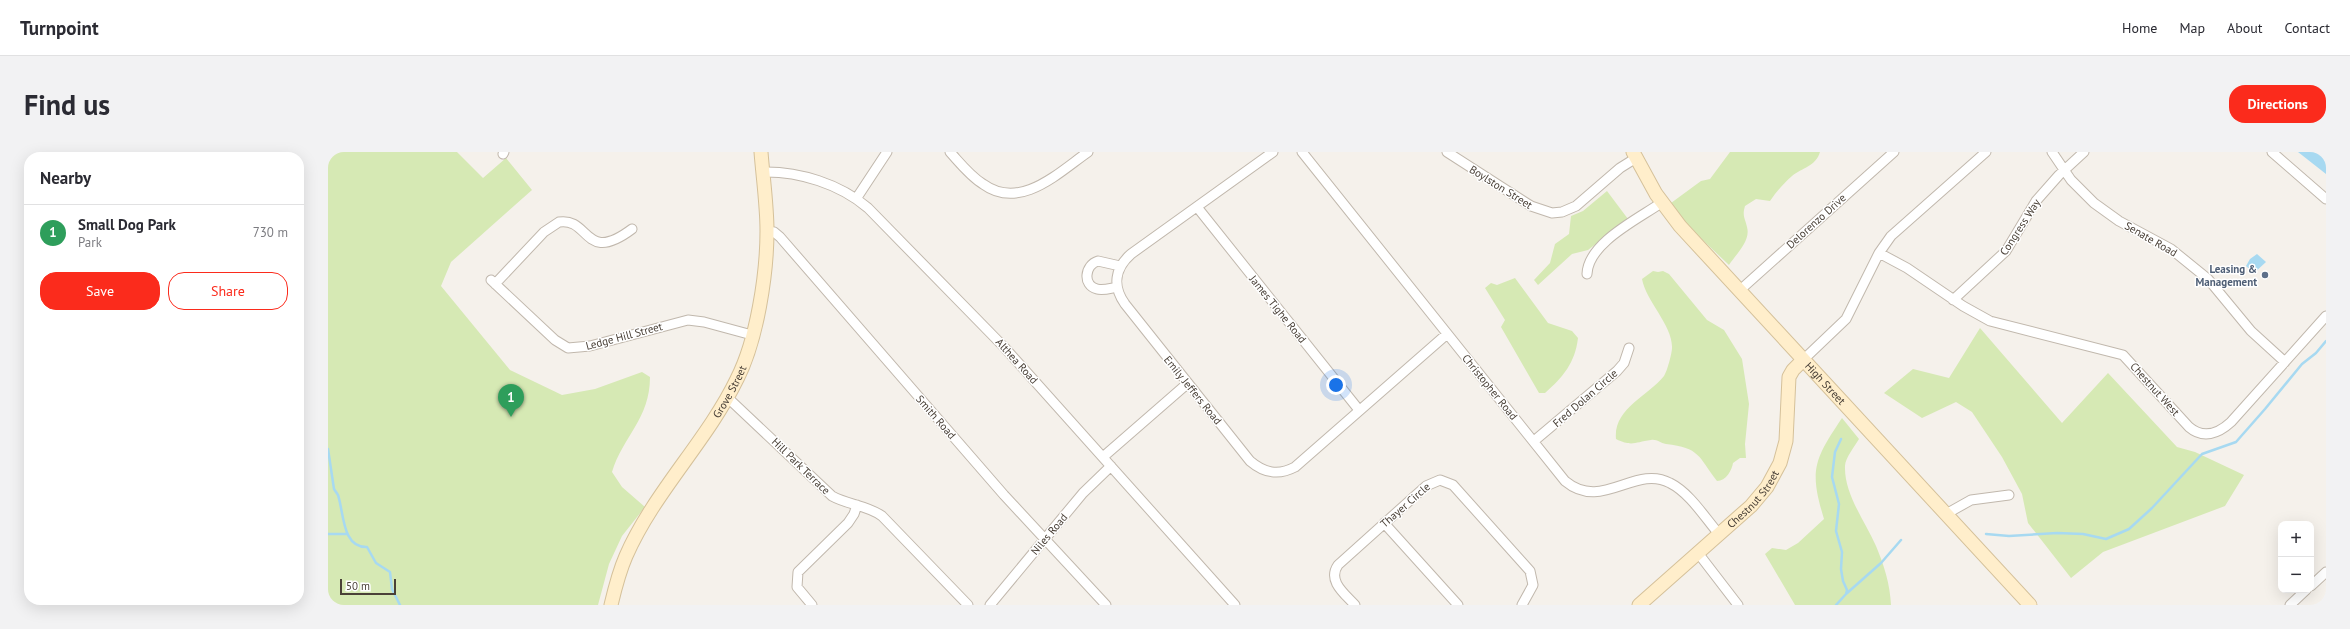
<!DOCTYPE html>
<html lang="en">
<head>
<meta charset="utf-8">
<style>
	:root { --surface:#fff; --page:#f2f2f3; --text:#2b2b33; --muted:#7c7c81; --line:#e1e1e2; --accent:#fb2b1c }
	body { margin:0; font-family:"PT Sans",sans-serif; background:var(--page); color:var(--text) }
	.controls { position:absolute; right:12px; bottom:12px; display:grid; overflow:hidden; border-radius:8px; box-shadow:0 4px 16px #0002 }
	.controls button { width:36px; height:36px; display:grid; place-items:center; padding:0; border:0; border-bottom:1px solid var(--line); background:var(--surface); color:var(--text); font:20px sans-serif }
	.scale { position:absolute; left:12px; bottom:10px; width:56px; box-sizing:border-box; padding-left:4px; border:2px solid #4a4138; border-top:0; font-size:11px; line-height:14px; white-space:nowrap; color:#4a4138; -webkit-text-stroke:3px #fff; paint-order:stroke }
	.you { position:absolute; left:1008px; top:233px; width:14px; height:14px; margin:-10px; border:3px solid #fff; border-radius:50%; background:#1a73e8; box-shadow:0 0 0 6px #1a73e833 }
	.badge { display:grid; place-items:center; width:26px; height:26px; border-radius:50%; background:var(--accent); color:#fff; font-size:13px; font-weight:700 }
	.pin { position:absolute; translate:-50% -33px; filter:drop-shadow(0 1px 2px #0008) }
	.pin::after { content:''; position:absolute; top:21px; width:14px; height:12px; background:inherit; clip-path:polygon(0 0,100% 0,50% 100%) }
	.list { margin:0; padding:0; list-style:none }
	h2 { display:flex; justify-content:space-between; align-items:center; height:52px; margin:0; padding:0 16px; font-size:17px }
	h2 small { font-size:13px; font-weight:400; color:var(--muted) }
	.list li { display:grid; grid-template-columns:26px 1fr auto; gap:12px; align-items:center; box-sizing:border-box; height:56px; padding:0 16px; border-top:1px solid var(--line) }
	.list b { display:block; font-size:15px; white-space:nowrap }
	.list p { margin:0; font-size:13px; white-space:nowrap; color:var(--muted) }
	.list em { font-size:13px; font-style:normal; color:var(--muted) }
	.actions { display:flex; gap:8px; padding:12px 16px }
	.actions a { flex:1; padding:9px 0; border:1px solid var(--accent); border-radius:16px; text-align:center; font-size:14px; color:var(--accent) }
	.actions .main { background:var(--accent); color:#fff }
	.map { position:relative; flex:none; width:1998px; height:453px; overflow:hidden; border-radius:16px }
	header { display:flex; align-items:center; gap:24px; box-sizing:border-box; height:56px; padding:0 20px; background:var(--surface); border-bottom:1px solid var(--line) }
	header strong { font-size:19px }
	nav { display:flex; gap:22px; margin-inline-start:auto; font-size:14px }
	.intro { display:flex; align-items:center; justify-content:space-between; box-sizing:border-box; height:96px; padding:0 24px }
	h1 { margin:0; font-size:28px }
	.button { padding:10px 18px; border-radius:16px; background:var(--accent); color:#fff; font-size:14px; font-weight:700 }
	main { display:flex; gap:24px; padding:0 24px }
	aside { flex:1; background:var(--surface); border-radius:16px; box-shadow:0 4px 16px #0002 }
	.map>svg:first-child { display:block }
</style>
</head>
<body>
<header>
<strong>Turnpoint</strong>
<nav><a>Home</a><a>Map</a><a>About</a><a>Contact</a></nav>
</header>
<div class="intro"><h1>Find us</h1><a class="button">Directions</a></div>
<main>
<aside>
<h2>Nearby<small></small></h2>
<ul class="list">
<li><span class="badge" style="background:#2e9e5b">1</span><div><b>Small Dog Park</b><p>Park</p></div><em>730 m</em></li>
</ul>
<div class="actions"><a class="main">Save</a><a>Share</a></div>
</aside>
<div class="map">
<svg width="1998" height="453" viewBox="0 0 1998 453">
	<rect width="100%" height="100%" fill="#f5f1eb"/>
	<path fill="#d6e9b4" d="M0,0H129L155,26L178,6L204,38L123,110L113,134L182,218L234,243L267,237L314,220L322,225C322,267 295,284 284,320L294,335L317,355L294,384L281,412L270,453H0Z
		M1402,0H1492C1488,14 1474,16 1464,24C1455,32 1449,39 1442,49L1428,47L1417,54C1414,64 1417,66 1419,75C1423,89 1408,102 1401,113L1362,76L1343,51L1373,29L1382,27Z
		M1279,39L1300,67L1260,98L1244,102L1210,133L1206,128L1222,111L1227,92L1241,82L1243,64L1255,59Z
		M1325,119L1330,120L1335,119L1341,122L1379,168L1396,178L1414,207L1421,252L1417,292L1418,306H1412L1405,311C1404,318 1398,329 1389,329C1370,304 1372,296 1338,292C1332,291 1329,287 1323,288C1307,290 1304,295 1288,287C1285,257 1320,244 1336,224C1339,220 1344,201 1344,196C1345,174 1318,149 1314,127Z
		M1187,126L1220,171L1244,179L1250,186C1247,211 1235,225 1217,241H1211L1173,175L1177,168L1157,136L1163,131L1169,133Z
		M1652,176L1734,271L1780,221L1849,295L1867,300L1916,323L1897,354L1775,400L1743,426L1700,371L1694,342L1674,305L1644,260L1628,250L1594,266L1556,241L1585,217L1621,226Z
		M1514,266L1531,287C1527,294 1517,306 1517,314C1516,342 1537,369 1548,394C1556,413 1562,432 1563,453H1467L1437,402L1444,396L1458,398L1470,391L1496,367C1481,318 1486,308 1514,266Z"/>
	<path fill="#a7d9f1" d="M1970,0H1998V22Z
		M1929,102L1938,110L1926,121L1918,114L1922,107Z"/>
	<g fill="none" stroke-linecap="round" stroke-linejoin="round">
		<path stroke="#a7d9f1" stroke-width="2.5" d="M0,297L6,337L10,343C16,361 14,396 39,395L48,411L62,420L64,437L72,453
			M0,382H19
			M1658,382L1681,384L1729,381L1755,382L1778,387L1801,377L1824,356L1874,302L1908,290L1937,257L1974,212L1988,201L1998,189
			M1518,442L1553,411L1573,388
			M0,448L7,453
			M1508,453L1518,442L1519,438L1515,429L1513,417L1514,400L1508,379L1511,352L1504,325L1507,300L1513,287"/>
		<defs>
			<path id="street" d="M622,0C632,11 642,24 655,32C692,59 730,21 760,0
				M945,0L803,102C787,116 784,134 797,152L922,309C936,321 950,324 967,315L1119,182
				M974,0L1237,329C1274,360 1307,312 1342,331C1362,341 1377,366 1391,382
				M1119,0L1203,54L1224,61L1234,60L1248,54L1292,16L1308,6
				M1724,0L1743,28L1766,51L1791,69L1843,97L1880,127L1923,179L1957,210
				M1944,0L1998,47
				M175,2L176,0
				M434,20C471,19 512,32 540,56L677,196L907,453
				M528,47L559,0
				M869,55L1031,258
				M439,79L446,80L452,85L676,343L778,453
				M1551,101L1579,116L1635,154L1662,169L1795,203L1861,275C1875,287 1890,282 1903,270L1998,164
				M1259,122C1260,91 1310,67 1333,51
				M163,128L227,188L240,196L262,194L360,168L376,170L424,183
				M167,132L216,80L231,70C262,65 256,113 304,77
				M789,135C783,136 775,139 769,137C754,133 757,113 770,109L792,114
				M1411,139L1566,0
				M1625,148L1678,99L1708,49L1731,23L1756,0
				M1475,208L1518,167L1551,101L1563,84L1658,0
				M399,245L504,344C520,353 539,353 554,364L640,453
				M1206,289L1289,219L1296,211L1301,196
				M775,305L860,231
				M1618,362L1643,348L1681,343
				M1056,371L1130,453
				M1370,401L1410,453
				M1983,434L1998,420
				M484,453L469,435L470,420L520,371L526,362L529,353
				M662,453L755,341L783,314
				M1027,453C1017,442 999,429 1010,413L1098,334L1112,328L1125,333L1202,419L1205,433L1194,453
				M1962,453L1978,438"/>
			<g id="secondary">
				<path id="s1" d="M1305,0L1328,42L1352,74L1702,453"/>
				<path id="s2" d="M283,453C287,436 291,420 298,404C326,340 379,289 409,227C429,188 439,122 439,79C439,53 435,26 433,0"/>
				<path id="s3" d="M1311,453L1423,354L1439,335L1452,311L1458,289L1461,225L1465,218L1475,208"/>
			</g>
		</defs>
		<use href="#street" stroke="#c1b8ad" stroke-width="11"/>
		<use href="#secondary" stroke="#d5c19a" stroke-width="15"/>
		<use href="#street" stroke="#fff" stroke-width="9"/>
		<use href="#secondary" stroke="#ffeecb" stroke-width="13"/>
	</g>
	<circle fill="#5c6f8a" stroke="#fff" stroke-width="1.5" cx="1937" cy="123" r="4"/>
	<g text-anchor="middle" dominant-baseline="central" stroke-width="3" stroke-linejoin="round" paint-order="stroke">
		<g font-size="11" fill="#4a4138" stroke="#fff">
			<text transform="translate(1173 35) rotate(32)">Boylston Street</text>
			<text transform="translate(1488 69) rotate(-42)">Delorenzo Drive</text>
			<text transform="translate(1692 75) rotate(-57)">Congress Way</text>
			<text transform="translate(1823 87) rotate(30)">Senate Road</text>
			<text transform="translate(950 157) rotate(51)">James Tighe Road</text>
			<text transform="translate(296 184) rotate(-15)">Ledge Hill Street</text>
			<text transform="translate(689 209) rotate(48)">Althea Road</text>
			<text stroke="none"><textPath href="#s1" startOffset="302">High Street</textPath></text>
			<text transform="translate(1162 235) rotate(51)">Christopher Road</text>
			<text transform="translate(1827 237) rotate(48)">Chestnut West</text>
			<text transform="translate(865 238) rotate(51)">Emily Jeffers Road</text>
			<text stroke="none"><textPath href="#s2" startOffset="246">Grove Street</textPath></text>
			<text transform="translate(1257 246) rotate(-41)">Fred Dolan Circle</text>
			<text transform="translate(608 265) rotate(49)">Smith Road</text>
			<text transform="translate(473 314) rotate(44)">Hill Park Terrace</text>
			<text stroke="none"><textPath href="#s3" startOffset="156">Chestnut Street</textPath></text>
			<text transform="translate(1077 353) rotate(-41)">Thayer Circle</text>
			<text transform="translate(721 382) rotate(-50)">Niles Road</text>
		</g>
		<g font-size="11" font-weight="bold" fill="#4e5e75" stroke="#fff" text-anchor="end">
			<text x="1929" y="117">Leasing &amp;<tspan x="1929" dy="13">Management</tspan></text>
		</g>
	</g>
</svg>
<div class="controls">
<button>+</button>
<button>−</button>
</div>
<div class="scale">50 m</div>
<div class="you"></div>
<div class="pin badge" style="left:183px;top:265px;background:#2e9e5b">1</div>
</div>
</main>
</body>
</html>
